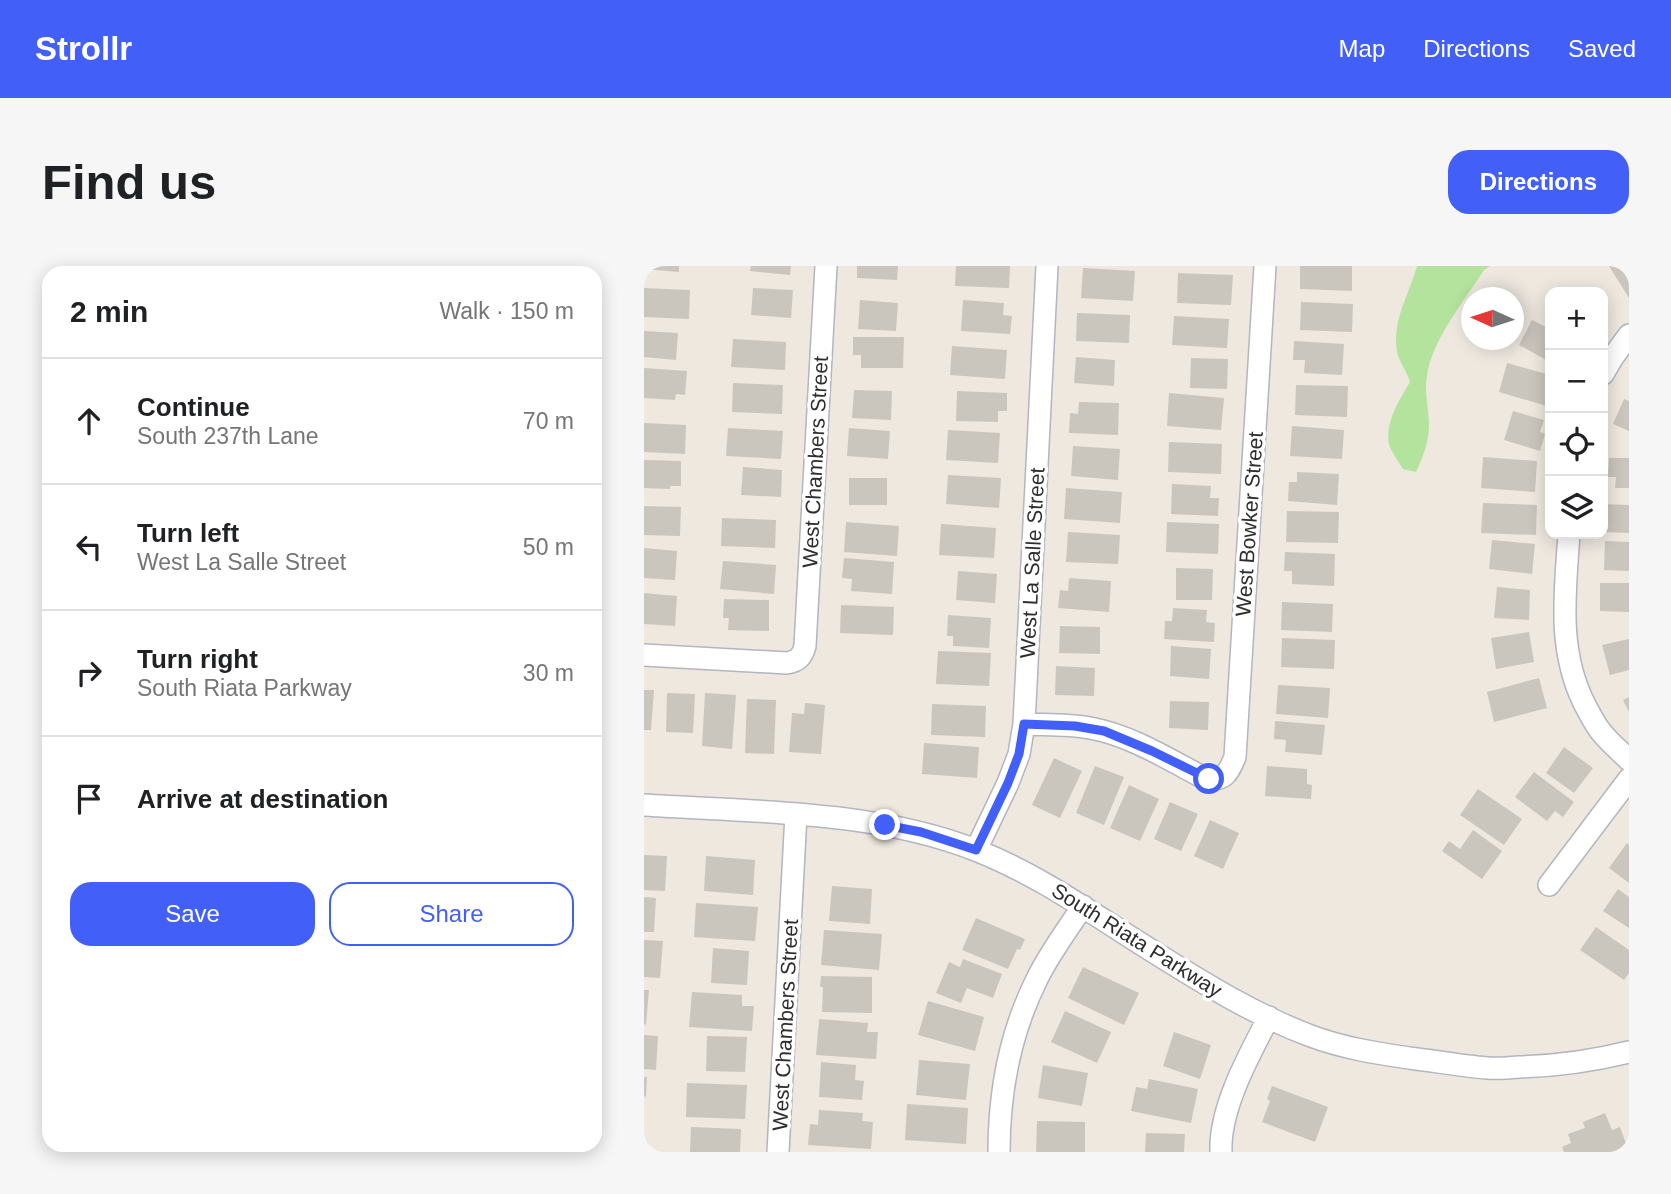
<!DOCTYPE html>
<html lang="en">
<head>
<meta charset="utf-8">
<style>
	:root { --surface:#fff; --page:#f6f6f6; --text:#202124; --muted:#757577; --line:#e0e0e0; --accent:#4260f8 }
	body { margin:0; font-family:Arial,sans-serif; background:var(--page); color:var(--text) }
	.controls { position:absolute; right:21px; top:21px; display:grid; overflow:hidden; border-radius:14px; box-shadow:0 4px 18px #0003 }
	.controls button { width:63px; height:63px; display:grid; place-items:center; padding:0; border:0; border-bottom:2px solid var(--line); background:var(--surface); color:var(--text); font:35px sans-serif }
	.compass { position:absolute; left:817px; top:21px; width:63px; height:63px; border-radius:50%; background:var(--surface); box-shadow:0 4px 18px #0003; rotate:273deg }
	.stop { position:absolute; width:21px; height:21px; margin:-16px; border:5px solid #4260f8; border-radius:50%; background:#fff }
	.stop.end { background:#4260f8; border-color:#fff; box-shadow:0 2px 7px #0008 }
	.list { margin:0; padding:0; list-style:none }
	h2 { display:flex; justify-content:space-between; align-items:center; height:91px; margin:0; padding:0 28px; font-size:30px }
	h2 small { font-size:23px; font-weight:400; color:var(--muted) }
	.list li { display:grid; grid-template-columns:46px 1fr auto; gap:21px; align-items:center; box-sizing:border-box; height:126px; padding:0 28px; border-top:2px solid var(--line) }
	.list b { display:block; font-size:26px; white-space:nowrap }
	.list p { margin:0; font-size:23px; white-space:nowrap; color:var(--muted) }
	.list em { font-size:23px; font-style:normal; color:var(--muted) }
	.actions { display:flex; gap:14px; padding:21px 28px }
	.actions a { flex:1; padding:16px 0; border:2px solid var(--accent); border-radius:21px; text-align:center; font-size:24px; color:var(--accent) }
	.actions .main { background:var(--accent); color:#fff }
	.icon { flex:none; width:38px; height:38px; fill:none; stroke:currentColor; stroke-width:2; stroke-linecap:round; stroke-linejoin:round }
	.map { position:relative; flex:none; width:985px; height:886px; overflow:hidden; border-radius:21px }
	header { display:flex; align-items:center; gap:42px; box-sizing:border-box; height:98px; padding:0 35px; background:var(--accent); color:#fff }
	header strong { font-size:33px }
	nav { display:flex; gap:38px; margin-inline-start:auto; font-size:24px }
	.intro { display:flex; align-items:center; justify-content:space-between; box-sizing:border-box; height:168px; padding:0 42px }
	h1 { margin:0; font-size:49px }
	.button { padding:18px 32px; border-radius:21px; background:var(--accent); color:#fff; font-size:24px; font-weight:700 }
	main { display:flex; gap:42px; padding:0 42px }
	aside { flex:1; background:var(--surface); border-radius:21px; box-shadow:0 4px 18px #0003 }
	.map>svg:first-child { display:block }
</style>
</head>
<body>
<header>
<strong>Strollr</strong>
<nav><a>Map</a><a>Directions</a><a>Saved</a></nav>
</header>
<div class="intro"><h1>Find us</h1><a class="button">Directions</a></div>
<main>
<aside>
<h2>2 min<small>Walk · 150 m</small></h2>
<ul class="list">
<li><svg class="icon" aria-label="ahead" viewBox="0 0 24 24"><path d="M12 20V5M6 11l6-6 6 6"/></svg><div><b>Continue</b><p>South 237th Lane</p></div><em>70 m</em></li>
<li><svg class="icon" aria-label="left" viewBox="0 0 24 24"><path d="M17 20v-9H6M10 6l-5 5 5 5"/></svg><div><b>Turn left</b><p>West La Salle Street</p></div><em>50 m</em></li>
<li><svg class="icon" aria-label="right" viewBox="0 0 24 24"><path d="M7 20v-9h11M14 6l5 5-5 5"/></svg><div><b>Turn right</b><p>South Riata Parkway</p></div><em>30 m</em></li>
<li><svg class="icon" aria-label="arrive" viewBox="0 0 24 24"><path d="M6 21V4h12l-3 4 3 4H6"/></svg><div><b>Arrive at destination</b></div></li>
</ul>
<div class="actions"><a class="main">Save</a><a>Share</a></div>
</aside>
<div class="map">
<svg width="985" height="886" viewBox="0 0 985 886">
	<rect width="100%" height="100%" fill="#eee8df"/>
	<path fill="#b3e39d" d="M773,0H846L840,4C821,34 787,75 783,110C780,127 785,142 785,159C785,176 779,191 772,206L759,203C755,196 747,186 745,178C741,156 755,135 766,116C763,105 755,97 753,85C748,54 765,29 773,0Z"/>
	<path fill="#cac6be" d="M0,0H35V6L0,3Z
		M107,0H147L146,9L106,5Z
		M213,0H254L253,14L213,12Z
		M312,0H366L365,22L311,20Z
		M656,0H708V25L656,23Z
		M965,0H985V32Z
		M439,2L491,5L489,35L437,32Z
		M534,7L589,9L587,39L533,37Z
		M0,22L46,24L45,53L0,51Z
		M109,22L149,24L147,52L107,49Z
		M216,34L254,37L252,65L214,63Z
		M319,34L360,37L359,49L368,50L366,68L317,65Z
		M657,36L709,38L708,66L656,64Z
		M433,47L486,49L485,77L432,75Z
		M530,50L585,53L583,82L528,79Z
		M888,54L906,63V96L875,79Z
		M0,65L34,67L32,94L0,91Z
		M209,71H260L259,102H217V89H209Z
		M89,73L142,76L141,104L87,101Z
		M650,75L700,78L698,109L660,107L661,94H649Z
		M308,80L363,84L361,113L306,109Z
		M432,91L471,94L470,120L430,117Z
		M547,92L584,93L583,123L546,122Z
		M863,97L906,109L903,124L906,125V141L855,126Z
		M0,102L43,105L41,129L32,128L31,134L0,132Z
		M89,117L139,119L138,148L88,146Z
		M652,119L704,120L703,151L651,149Z
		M210,124L248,125L247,154L208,152Z
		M313,125L363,127V145H354V156L312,155Z
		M525,127L580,132L577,164L523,160Z
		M980,133L985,135V165L969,158Z
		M435,136L475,137L474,169L425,167L426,147L434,148Z
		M869,145L900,154L896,166L901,168L896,185L860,174Z
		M0,157L42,159L41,188L0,186Z
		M648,160L700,164L698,193L646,190Z
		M84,162L139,165L137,193L82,190Z
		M205,162L246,165L244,193L203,190Z
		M304,164L356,167L354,197L302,194Z
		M525,176L578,178L577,208L524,206Z
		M429,180L476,183L474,214L427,210Z
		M839,191L893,195L891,226L837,222Z
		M965,192H985V222H971L972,211H964Z
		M0,194L37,195V220H26V223L0,222Z
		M99,201L138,204L137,231L97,229Z
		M653,206L695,208L693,239L644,235L645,216H653Z
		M304,209L357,212L355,242L302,238Z
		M205,212H243V239H205Z
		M528,218L567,220L566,232H575L574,250L527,248Z
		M422,222L478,226L476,257L420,253Z
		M839,237L893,239L892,269L837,267Z
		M959,238L985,239V267L959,266Z
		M0,240L37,241L36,270L0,269Z
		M643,245L695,246L694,277L642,276Z
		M78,252L132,254L131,282L77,280Z
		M202,256L255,260L253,290L200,286Z
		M523,256L575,258L574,288L522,286Z
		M297,258L352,262L350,292L295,289Z
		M424,266L476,269L474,298L422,296Z
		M848,274L891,278L888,308L845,303Z
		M961,275L985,276V305L960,304Z
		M0,282L33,285L31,314L0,312Z
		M641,286L691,288L690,320L648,318V305H640Z
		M200,292L250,296L248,328L207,325L208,313L198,312Z
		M79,295L132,299L130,328L76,323Z
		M532,302L569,303L568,334H532Z
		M314,305L353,308L351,337L312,334Z
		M425,312L467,315L465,346L414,342L416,324L424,325Z
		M956,317H985V346L956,345Z
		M853,321L886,324L885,354L850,352Z
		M0,327L33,330L31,360L0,358Z
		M80,333L125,334V365L84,364L85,352H79Z
		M638,336L689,338L688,366L637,364Z
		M197,339L250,341L249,369L196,367Z
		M529,342L563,344L562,356L571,357L570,376L520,373L521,355H528Z
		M304,349L347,352L345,382L309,380V370H303Z
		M416,360L456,361V388L415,387Z
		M885,366L890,396L852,403L847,372Z
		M638,372L691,374L690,403L637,401Z
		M985,373V404L966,409L958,379Z
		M527,380L567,383L565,413L526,410Z
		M294,385L347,387L345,420L292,418Z
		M412,400L451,402L450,430L411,429Z
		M895,412L903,442L850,456L843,426Z
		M634,419L686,422L684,452L632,448Z
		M0,424H10L7,464H0Z
		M23,427L51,428L49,467L22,466Z
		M61,427L92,429L88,483L58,480Z
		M985,431V446L979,434Z
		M103,433L132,434L130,488L101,487Z
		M526,435L565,436L564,464L525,462Z
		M161,437L181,439L177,488L145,486L148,447L160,448Z
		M288,438L342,440L341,471L287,469Z
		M631,455L681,459L678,489L641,486L642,474L630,473Z
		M280,477L335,481L333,512L278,508Z
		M920,481L949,502L930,527L902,507Z
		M410,492L438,505L416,552L388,539Z
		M451,500L480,511L460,559L432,547Z
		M623,500L663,503V518L668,519L667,533L621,530Z
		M890,506L930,536L919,551L911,545L903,555L871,531Z
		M485,519L515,533L496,575L466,562Z
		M834,523L878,553L860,579L816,549Z
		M526,536L554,548L537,585L510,573Z
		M566,554L595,567L579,603L550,590Z
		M829,564L858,585L838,613L798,585L805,575L816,583Z
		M983,577L985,579V617L965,602Z
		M0,589L23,590L21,625L0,624Z
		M62,590L111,594L109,629L60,625Z
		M188,620L228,623L226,658L185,655Z
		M974,623L985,631V662L959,645Z
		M0,631L12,632L10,666H0Z
		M52,637L114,641L111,675L50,671Z
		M332,652L381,673L376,684L373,683L364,703L318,684Z
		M952,661L985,684V707L980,714L936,684Z
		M180,664L238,668L235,704L177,699Z
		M0,674L19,675L16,712L0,711Z
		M69,682L105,685L103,719L67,717Z
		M319,693L358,708L349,732L323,722L317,737L292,727L305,696L316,701Z
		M439,701L495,727L480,759L424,732Z
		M177,710L228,711V747L178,746L179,721H176Z
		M0,724H5L2,759L0,758Z
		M48,726L98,729V740H110L108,765L45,761Z
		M284,735L340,751L331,785L274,769Z
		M421,745L467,766L453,797L407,776Z
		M175,753L224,757L223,766H234L232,793L172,789Z
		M530,766L567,779L556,813L519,800Z
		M0,769L14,770L12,804L0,803Z
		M63,770L103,771L101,806L62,805Z
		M275,794L326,798L322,834L272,829Z
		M177,796L212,799L211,814L220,815L218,834L175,831Z
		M399,799L444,807L438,840L394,832Z
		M0,811H3L2,831L0,830Z
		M505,813L554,823L547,857L487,845L492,821L503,823Z
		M43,817L103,819L101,853L42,851Z
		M628,820L684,841L671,876L618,856L626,835L623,833Z
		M263,838L324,842L322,878L261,874Z
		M175,844L219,847L218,855L229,856L227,883L164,879L166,858L174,859Z
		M961,847L968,864L976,861L984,883L976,886H920L918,881L927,877L924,868L941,862L939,856Z
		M393,855L441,856V886H392Z
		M47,861L97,863L96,886H46Z
		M502,867L541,868L540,886H501Z"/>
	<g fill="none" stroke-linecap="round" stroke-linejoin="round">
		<defs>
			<path id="minor" d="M959,108L969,91L985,69
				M925,268C921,327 913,384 941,439C946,448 951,459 958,467C966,477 976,485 985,494
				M0,389L143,397C154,395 158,391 161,380L182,0
				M380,458C402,459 424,458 446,462C486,469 524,493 560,512C580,516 584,508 591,491L621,0
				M0,539C109,546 231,544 334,585C399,611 453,651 513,688C561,718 613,750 667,770C699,782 731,787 765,792C791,795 817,800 843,802C854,803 865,802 875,801C912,800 949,795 985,786
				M332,584L364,517L375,488L380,458L403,0
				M905,619L985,513
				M134,886L152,548
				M355,886C355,827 366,767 393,713C405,688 423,664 439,640
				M577,886C575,843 605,789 625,751"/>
		</defs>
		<use href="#minor" stroke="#b3b5c0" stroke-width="24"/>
		<use href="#minor" stroke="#fff" stroke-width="21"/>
	</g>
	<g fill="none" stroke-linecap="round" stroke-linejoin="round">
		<path stroke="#4260f8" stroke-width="9" d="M241,559L277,566L332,584L364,517L375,488L380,458L431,460L460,465L508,485L565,513"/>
	</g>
	<g text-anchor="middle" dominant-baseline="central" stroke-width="7" stroke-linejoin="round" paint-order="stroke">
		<g font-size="21" fill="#2d2d2d" stroke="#fff">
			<text transform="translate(171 196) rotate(-87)">West Chambers Street</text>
			<text transform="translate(605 258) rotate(-86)">West Bowker Street</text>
			<text transform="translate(388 297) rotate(-87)">West La Salle Street</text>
			<text transform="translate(493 674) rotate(32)">South Riata Parkway</text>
			<text transform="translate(141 759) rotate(-87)">West Chambers Street</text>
		</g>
	</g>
</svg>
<div class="controls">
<button>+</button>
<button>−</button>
<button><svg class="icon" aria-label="locate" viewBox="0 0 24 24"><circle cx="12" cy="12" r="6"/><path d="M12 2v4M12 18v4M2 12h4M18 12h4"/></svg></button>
<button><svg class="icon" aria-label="layers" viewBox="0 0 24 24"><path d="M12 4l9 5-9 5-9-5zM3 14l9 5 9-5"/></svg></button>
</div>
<svg class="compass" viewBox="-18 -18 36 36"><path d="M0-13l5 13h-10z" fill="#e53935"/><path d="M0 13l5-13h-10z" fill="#757577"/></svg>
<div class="stop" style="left:565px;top:513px"></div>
<div class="stop end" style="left:241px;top:559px"></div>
</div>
</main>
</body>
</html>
